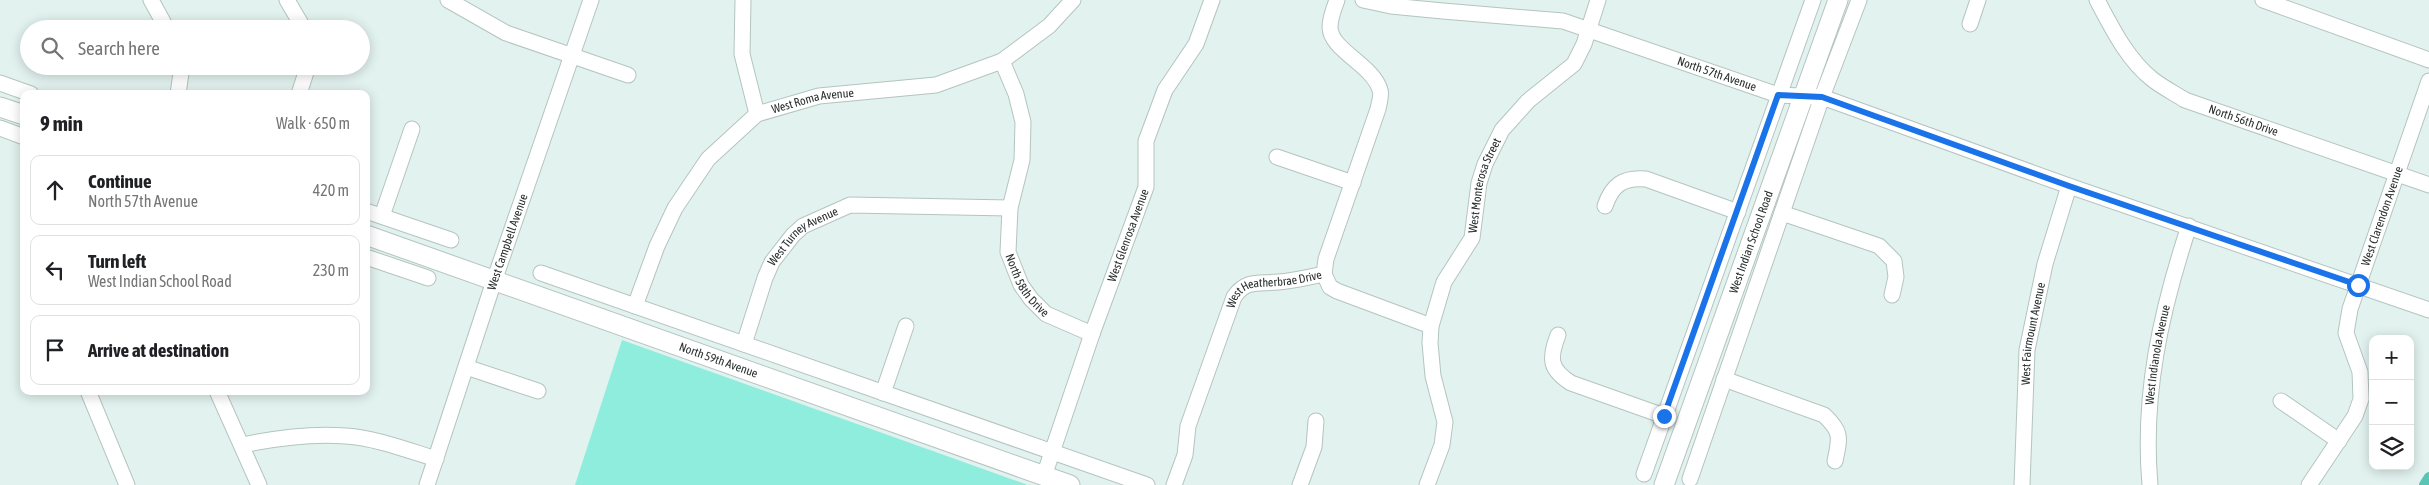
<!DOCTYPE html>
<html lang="en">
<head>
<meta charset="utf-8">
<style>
	:root { --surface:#fff; --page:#f6f6f6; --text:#202124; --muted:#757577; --line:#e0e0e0 }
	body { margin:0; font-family:"Asap Condensed",sans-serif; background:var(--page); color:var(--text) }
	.controls { position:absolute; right:15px; bottom:15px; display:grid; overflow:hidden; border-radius:10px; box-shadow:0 2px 12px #0003 }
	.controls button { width:45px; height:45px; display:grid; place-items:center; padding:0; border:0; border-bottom:1px solid var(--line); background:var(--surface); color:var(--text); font:25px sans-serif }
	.stop { position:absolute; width:15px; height:15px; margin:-11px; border:4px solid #1a73e8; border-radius:50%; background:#fff }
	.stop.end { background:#1a73e8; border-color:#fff; box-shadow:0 1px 5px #0008 }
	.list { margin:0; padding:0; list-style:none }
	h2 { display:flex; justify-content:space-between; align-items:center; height:65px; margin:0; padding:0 20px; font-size:21px }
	h2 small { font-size:16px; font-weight:400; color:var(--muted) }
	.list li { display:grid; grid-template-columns:32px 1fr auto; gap:15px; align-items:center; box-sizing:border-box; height:70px; margin:0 10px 10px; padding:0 10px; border:1px solid var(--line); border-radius:10px }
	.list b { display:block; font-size:19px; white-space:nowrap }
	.list p { margin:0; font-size:16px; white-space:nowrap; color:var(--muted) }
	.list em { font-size:16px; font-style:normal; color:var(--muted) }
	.icon { flex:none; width:28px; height:28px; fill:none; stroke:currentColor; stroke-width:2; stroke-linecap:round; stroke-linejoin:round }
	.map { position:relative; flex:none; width:2429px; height:485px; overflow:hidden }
	.search { position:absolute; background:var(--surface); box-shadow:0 2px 12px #0003; left:20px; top:20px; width:350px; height:55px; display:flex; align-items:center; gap:12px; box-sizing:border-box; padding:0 18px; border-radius:28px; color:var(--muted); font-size:19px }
	.panel { position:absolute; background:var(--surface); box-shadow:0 2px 12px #0003; left:20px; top:90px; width:350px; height:305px; border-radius:10px }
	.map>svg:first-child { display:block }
</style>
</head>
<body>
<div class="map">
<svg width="2429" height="485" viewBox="0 0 2429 485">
	<rect width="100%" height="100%" fill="#e2f2ef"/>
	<path fill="#8eeddd" d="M622,340L1028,485H575Z"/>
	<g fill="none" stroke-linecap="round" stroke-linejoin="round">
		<path stroke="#5ac5b5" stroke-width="10" d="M2424,485L2429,477"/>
		<defs>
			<g id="minor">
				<path d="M151,0L167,29"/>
				<path d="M287,0L304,29"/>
				<path d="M448,0L506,33L628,75"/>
				<path d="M743,0L742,54L757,114"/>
				<path id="s1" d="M1363,0L1391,6L1443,11L1563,21L1778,95L1822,97L2069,186L2429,310"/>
				<path id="s2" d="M2097,0C2112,28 2127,59 2152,79C2162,87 2174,93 2185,100L2429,185"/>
				<path d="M2263,0L2429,60"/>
				<path d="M1970,24L1978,0"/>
				<path id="s3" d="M1002,61L1016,94L1023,122L1022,160L1010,208L1008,252L1021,285L1031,299L1046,314L1092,334"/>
				<path d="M0,83L31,94"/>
				<path d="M178,94L182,66"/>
				<path d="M299,94L308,66"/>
				<path d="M0,128L24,137"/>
				<path d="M1277,157L1353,183"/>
				<path d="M1605,206C1612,185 1623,177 1646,179L1738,212"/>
				<path d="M366,211L451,240"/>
				<path d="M1782,213L1879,246L1894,261L1896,277L1892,295"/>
				<path d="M382,216L412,129"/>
				<path d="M366,257L428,278"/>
				<path d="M541,273L1147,485"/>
				<path d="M1324,274L1330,287L1337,291L1431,326"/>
				<path id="s4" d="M635,306L657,246L675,208L708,159L757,114L819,96L936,85L1002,61L1049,26L1073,0"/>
				<path d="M1558,335C1549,358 1549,369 1571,383L1664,416"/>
				<path id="s5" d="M744,344L765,278L772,262L793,235L803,226L850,205L1010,208"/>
				<path d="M466,367L538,391"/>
				<path d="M1724,379L1824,415C1842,432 1840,437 1835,461"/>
				<path d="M88,391L127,485"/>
				<path d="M217,391L259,485"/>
				<path d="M883,393L906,326"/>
				<path d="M2281,401L2339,441"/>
				<path d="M242,445C276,438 311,433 346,436C376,438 407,450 436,459"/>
				<path d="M1644,474L1813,0"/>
				<path id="s6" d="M1044,476L1092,334L1146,187V141L1165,90L1196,44L1212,0"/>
				<path d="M1690,479L1822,97L1859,0"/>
				<path id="s7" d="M427,485L494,281L591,0"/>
				<path id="s8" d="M1174,485L1185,455L1188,426L1234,297C1246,279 1259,284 1278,282C1294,281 1309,277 1324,274L1326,259L1378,109C1379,103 1382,95 1380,90C1373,65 1330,50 1330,27C1330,18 1334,8 1337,0"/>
				<path d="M1300,485L1314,447L1316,421"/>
				<path id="s9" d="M1427,485L1442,445L1445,422L1433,376L1430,343L1431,326L1444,282L1472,238L1479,183L1485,164L1502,130L1528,101L1574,64L1584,44L1598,0"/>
				<path id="s10" d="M2022,485L2027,350L2045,264L2069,186"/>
				<path id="s11" d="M2150,485C2142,395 2161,311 2189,226"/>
				<path id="s12" d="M2309,485L2355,416L2361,399L2360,372L2346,333L2350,309L2429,81"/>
			</g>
			<g id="major">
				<path d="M0,107L24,115"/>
				<path id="s13" d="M366,235L1070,485"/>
				<path id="s14" d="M1664,485L1838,0"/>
			</g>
		</defs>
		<use href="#minor" stroke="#b4c4c0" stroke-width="17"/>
		<use href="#major" stroke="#b4c4c0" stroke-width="21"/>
		<use href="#minor" stroke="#fff" stroke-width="15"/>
		<use href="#major" stroke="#fff" stroke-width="19"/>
	</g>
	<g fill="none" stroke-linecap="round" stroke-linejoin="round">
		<path stroke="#1a73e8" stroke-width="6" d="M1664,416L1778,95L1822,97L2069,186L2358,285"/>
	</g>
	<g text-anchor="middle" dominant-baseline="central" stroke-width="4.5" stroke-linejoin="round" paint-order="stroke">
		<g font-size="12" fill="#282f2d" stroke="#fff">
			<text stroke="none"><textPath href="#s1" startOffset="364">North 57th Avenue</textPath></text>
			<text stroke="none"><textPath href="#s4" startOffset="289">West Roma Avenue</textPath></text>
			<text stroke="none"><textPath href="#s2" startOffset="198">North 56th Drive</textPath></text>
			<text stroke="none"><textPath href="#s9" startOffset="316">West Monterosa Street</textPath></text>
			<text stroke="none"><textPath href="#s12" startOffset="292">West Clarendon Avenue</textPath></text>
			<text stroke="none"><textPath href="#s6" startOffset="255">West Glenrosa Avenue</textPath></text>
			<text stroke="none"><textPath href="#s5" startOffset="128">West Turney Avenue</textPath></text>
			<text stroke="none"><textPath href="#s7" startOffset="256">West Campbell Avenue</textPath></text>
			<text stroke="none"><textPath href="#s14" startOffset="258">West Indian School Road</textPath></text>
			<text stroke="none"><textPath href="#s3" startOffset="235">North 58th Drive</textPath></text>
			<text stroke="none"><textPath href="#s8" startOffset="239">West Heatherbrae Drive</textPath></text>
			<text stroke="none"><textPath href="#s10" startOffset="152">West Fairmount Avenue</textPath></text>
			<text stroke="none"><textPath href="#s11" startOffset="131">West Indianola Avenue</textPath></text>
			<text stroke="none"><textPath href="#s13" startOffset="374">North 59th Avenue</textPath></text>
		</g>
	</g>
</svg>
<div class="controls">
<button>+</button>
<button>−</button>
<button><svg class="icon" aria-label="layers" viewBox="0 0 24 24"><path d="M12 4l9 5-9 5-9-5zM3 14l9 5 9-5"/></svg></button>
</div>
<div class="stop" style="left:2358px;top:285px"></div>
<div class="stop end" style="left:1664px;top:416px"></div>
<div class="search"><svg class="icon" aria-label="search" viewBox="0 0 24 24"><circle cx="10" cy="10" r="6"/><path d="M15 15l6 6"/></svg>Search here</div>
<section class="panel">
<h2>9 min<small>Walk · 650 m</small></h2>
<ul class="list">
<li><svg class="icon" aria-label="ahead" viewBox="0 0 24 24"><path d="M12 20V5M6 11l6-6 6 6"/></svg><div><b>Continue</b><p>North 57th Avenue</p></div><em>420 m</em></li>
<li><svg class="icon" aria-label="left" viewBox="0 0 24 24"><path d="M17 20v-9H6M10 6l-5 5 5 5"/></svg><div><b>Turn left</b><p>West Indian School Road</p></div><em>230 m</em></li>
<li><svg class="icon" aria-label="arrive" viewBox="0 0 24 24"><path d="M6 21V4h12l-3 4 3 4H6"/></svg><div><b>Arrive at destination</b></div></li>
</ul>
</section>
</div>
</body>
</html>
